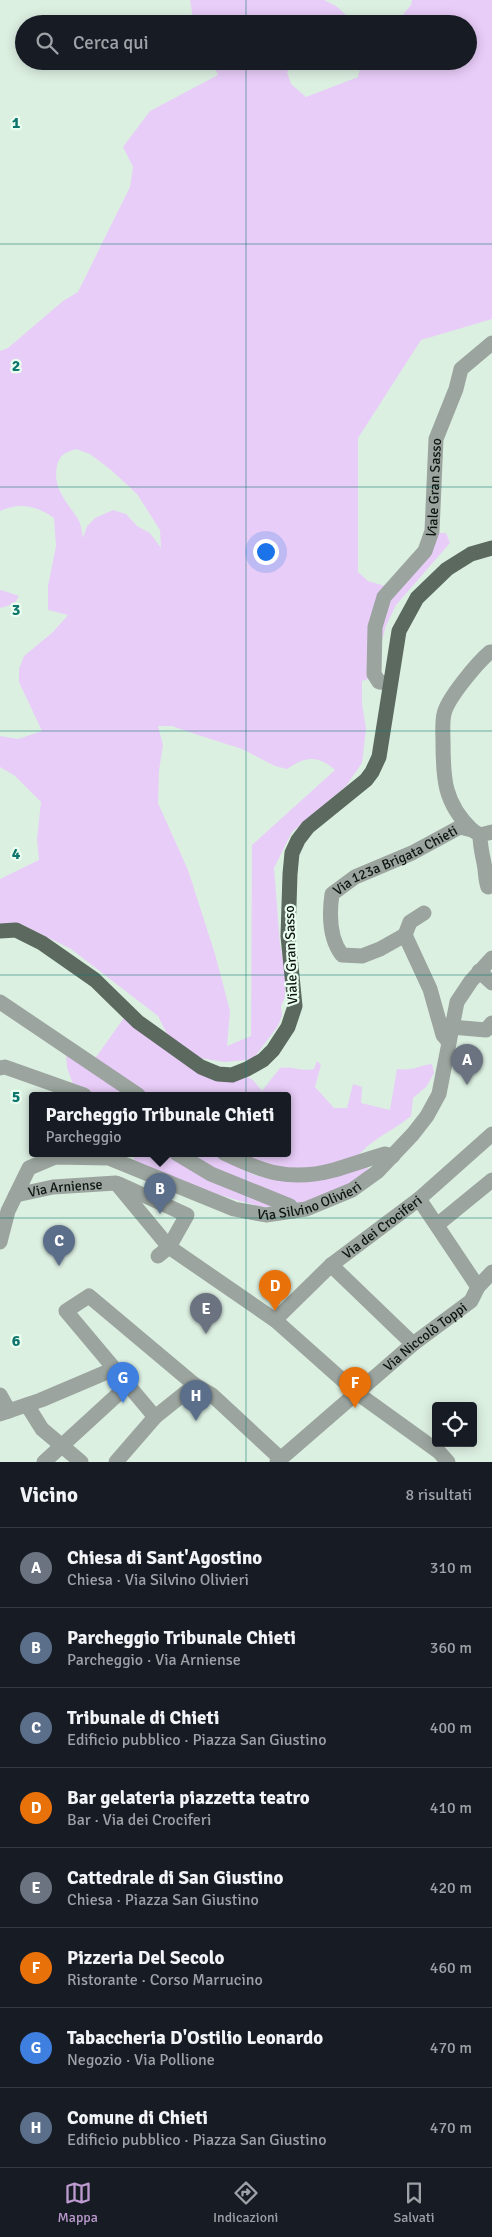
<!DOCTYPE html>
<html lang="it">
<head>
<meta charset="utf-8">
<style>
	:root { --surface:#171b24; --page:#20242c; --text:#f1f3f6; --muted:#9ea1a6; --line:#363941; --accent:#bd9bd0 }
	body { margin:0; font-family:Signika,sans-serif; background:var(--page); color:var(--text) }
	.controls { position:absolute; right:15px; bottom:15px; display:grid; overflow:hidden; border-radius:5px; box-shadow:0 2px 12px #0003 }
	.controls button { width:45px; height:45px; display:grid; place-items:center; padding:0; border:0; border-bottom:1px solid var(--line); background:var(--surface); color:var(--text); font:25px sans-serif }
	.you { position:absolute; left:265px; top:551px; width:18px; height:18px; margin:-12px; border:4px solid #fff; border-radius:50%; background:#1a73e8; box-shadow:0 0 0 8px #1a73e833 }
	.badge { display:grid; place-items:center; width:32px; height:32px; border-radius:50%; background:var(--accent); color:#fff; font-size:16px; font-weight:700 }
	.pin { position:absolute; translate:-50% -41px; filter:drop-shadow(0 1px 2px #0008) }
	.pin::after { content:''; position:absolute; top:26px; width:18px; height:15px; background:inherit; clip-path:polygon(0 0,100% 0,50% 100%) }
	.popup { position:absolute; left:29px; top:1092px; width:262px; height:65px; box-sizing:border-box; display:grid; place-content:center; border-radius:5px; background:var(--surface); filter:drop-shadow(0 1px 4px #0005); font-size:16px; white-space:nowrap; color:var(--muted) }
	.popup b { font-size:19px; color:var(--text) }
	.popup::after { content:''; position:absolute; left:50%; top:100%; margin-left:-10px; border:10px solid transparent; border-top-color:var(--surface) }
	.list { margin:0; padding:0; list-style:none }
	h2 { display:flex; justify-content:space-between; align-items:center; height:65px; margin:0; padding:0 20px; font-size:21px }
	h2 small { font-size:16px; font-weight:400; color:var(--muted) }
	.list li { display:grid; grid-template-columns:32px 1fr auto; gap:15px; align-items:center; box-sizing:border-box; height:80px; padding:0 20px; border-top:1px solid var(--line) }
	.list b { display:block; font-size:19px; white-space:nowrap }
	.list p { margin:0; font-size:16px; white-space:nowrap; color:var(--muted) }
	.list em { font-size:16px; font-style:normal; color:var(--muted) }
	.icon { flex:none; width:28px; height:28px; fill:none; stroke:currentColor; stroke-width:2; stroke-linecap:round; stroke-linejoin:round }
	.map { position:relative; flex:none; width:492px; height:1462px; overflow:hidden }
	.search { position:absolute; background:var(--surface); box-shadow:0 2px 12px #0003; left:15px; right:15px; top:15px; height:55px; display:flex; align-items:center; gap:12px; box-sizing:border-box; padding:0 18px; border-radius:28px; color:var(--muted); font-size:19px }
	.sheet { height:705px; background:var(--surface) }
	nav { display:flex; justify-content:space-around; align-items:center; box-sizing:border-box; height:70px; border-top:1px solid var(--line); background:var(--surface); font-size:14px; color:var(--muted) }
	nav a { display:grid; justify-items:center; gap:2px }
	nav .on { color:var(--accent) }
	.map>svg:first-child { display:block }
</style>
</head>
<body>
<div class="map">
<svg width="492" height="1462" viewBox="0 0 492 1462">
	<rect width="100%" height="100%" fill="#dcf0e2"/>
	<path fill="#e8cdf8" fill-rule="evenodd" d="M190,0H324L336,6L346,15L347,24H194Z
		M412,0H492V319L421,340L358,438V572L368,581L385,586L439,533H446L450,543L396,605L386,626L371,678L362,681V704L366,729L362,763L346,786L292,832L274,868L280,945L286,973L285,997L281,1006L282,1015L278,1026L256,1055L248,1060L224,1062L195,1057L171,1042L158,1016L71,949L21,924H0V879L39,860L37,839L41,802L15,776L0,767V736L18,739L42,731L19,682V669L24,656L53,632L68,615L48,610V586L56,546L54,518C37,506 20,502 0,511V351L8,348L63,301L78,292L130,187L133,167L123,147L150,111L218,75L212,61H294L287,72L291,84L306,97L358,77L362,61H468V24H395L411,5ZM76,449L90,454L111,470L137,494L160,530L161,548L150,533L137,526L126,514L113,510L95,518L87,526L83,538C82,532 81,524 78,519C67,502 52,488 57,466C59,455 66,452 76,449ZM158,726H172L192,733L242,749L275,766L287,769C306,756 318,755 335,770L252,845L251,1036L227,1046L230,1011L215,954L188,870L158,803L159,771L163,745Z
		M0,590H1L19,596L14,604L0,608Z
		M126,1015L180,1058L248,1077L253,1080L262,1091L280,1068C292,1066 303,1072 314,1069L317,1061L321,1065L315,1087L334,1108H347L353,1084L362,1087L361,1103L390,1110L397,1069C415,1071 417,1066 432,1064L434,1073L427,1086L413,1098L411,1116C399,1126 385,1133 373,1142C365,1147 360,1155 352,1160C319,1179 265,1165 232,1153H288V1095H146L94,1060Z
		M66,1053L127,1095H95L73,1084L67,1068Z
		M134,1153H211L254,1175L276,1180L368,1166L367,1174L339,1192L283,1208L261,1207L199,1189L134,1162Z"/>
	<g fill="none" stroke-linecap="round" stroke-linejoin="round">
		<g stroke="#9ba49e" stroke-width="15">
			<path id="s1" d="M390,683L379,682L374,674L375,627L384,597L425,551L432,531L436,439L456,389L461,369L492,343"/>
			<path d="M472,830C444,803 443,779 443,741C443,733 442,722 444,714C447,699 477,663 490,652H492"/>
			<path d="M492,832L480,835C480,846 482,853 484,863C486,872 485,879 488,887L492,885"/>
			<path d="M405,935L410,922L424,913"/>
			<path d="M479,971L492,983"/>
			<path d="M0,1002L138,1095"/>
			<path d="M451,1027L486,1030L492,1023"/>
			<path id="s2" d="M449,1042L443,1035L430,989L405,935L380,949L362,956L342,955C329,938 329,915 332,894L355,877L412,853L460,827L472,830L480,835"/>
			<path d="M0,1068L5,1067L84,1095"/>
			<path d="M176,1153L211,1174L290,1206L294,1211"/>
			<path d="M224,1153C263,1172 290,1182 334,1170C351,1165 368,1159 385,1154L393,1156"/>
			<path d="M119,1184L187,1215L169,1247L158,1256"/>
			<path id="s3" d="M16,1195L53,1187L116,1183L169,1247L275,1320L357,1393L439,1452L448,1462"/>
			<path d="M419,1199L478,1287"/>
			<path d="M437,1225L492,1180"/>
			<path id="s4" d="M0,1242L8,1211L29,1168L55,1157L109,1158L234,1209L266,1215L306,1209L352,1190L377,1172L413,1134L427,1116L439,1094L457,1002L471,981L492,958"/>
			<path d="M331,1265L413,1344"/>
			<path id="s5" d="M275,1320L331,1265L419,1199L492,1134"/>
			<path d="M0,1395L9,1411"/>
			<path d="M27,1405L42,1429L81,1462"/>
			<path d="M0,1414L41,1400L114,1369"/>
			<path d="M155,1417L66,1311L89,1296L195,1385L212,1395L281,1459"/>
			<path d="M44,1462L128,1385"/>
			<path d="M116,1462L155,1417L195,1385"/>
			<path id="s6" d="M277,1462L413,1344L471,1301L478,1287L492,1272"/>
		</g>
		<path stroke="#5b695f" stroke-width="15" d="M0,931L16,930L42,943L95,980L138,1022L201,1067L218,1074L232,1075L247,1069L263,1060L273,1050L288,1027L295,1006L288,936L290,874L292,853L298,840L308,827L366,780L372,772L379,757L399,631L417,598L447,569L471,554L492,548"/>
	</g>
	<path fill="none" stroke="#0f766e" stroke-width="1" stroke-opacity="0.55" d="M246,0V24M246,61V1462M0,244H492M0,487H492M0,731H492M0,975H492M0,1218H492"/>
	<g text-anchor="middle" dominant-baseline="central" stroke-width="4.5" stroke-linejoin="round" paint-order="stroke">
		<g font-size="14" fill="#0f1611" stroke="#e9feef">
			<text stroke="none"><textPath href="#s1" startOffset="225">Viale Gran Sasso</textPath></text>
			<text stroke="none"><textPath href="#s2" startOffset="320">Via 123a Brigata Chieti</textPath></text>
			<text transform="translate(291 955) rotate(-92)">Viale Gran Sasso</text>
			<text stroke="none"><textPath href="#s3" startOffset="50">Via Arniense</textPath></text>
			<text stroke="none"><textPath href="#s4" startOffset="375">Via Silvino Olivieri</textPath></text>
			<text stroke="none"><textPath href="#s5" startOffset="142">Via dei Crociferi</textPath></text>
			<text stroke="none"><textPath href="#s6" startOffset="194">Via Niccolò Toppi</textPath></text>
		</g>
	</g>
	<g font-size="16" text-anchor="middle" font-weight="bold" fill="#0f766e" stroke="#e9feef" stroke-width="4.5" stroke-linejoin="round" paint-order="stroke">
		<text x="16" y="128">1</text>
		<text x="16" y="371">2</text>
		<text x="16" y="615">3</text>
		<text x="16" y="859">4</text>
		<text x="16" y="1102">5</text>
		<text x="16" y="1346">6</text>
	</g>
</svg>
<div class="controls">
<button><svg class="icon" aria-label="locate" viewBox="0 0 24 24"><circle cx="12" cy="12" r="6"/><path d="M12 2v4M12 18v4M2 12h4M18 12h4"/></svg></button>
</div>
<div class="you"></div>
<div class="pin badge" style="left:467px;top:1085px;background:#6b7280">A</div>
<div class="pin badge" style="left:160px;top:1214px;background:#5c6f8a">B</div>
<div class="popup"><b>Parcheggio Tribunale Chieti</b>Parcheggio</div>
<div class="pin badge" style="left:59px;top:1266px;background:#5c6f8a">C</div>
<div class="pin badge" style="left:275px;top:1311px;background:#e8710a">D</div>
<div class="pin badge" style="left:206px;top:1334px;background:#6b7280">E</div>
<div class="pin badge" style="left:355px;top:1408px;background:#e8710a">F</div>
<div class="pin badge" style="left:123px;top:1403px;background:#3f7fe0">G</div>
<div class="pin badge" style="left:196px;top:1421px;background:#5c6f8a">H</div>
<div class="search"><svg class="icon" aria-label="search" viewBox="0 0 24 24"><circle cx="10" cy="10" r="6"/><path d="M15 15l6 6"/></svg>Cerca qui</div>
</div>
<section class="sheet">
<h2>Vicino<small>8 risultati</small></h2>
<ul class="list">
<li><span class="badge" style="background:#6b7280">A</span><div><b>Chiesa di Sant'Agostino</b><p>Chiesa · Via Silvino Olivieri</p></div><em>310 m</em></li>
<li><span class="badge" style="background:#5c6f8a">B</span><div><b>Parcheggio Tribunale Chieti</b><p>Parcheggio · Via Arniense</p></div><em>360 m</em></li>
<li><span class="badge" style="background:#5c6f8a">C</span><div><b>Tribunale di Chieti</b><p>Edificio pubblico · Piazza San Giustino</p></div><em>400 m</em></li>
<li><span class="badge" style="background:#e8710a">D</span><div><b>Bar gelateria piazzetta teatro</b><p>Bar · Via dei Crociferi</p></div><em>410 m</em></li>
<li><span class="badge" style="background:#6b7280">E</span><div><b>Cattedrale di San Giustino</b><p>Chiesa · Piazza San Giustino</p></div><em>420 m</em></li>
<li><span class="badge" style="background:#e8710a">F</span><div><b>Pizzeria Del Secolo</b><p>Ristorante · Corso Marrucino</p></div><em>460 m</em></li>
<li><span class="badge" style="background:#3f7fe0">G</span><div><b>Tabaccheria D'Ostilio Leonardo</b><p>Negozio · Via Pollione</p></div><em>470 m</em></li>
<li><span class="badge" style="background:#5c6f8a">H</span><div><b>Comune di Chieti</b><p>Edificio pubblico · Piazza San Giustino</p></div><em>470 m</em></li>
</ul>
</section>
<nav>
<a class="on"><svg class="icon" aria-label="map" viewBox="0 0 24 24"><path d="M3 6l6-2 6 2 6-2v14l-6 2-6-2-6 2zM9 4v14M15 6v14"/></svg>Mappa</a>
<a><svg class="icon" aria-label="directions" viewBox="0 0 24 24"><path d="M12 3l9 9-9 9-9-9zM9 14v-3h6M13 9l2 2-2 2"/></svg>Indicazioni</a>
<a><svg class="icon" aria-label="saved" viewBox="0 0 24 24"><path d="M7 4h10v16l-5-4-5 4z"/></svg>Salvati</a>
</nav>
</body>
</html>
